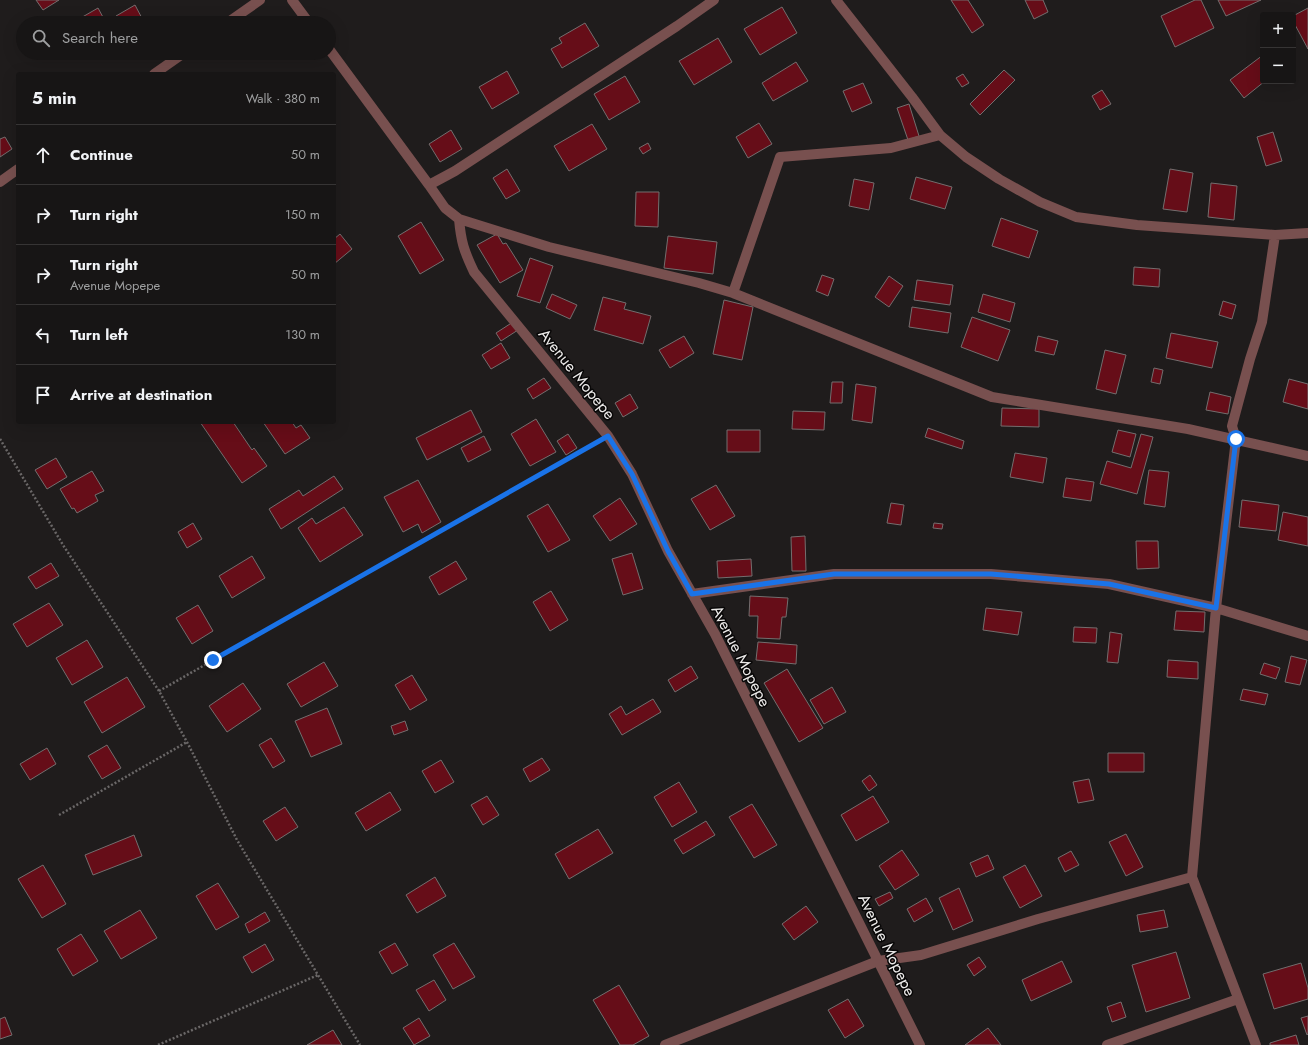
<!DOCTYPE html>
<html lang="en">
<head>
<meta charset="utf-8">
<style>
	:root { --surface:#171515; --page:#242222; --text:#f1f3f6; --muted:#9e9fa0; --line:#363434 }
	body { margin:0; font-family:Jost,sans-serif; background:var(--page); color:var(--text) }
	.controls { position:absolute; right:12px; top:12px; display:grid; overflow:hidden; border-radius:4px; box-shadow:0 4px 16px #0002 }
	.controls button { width:36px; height:36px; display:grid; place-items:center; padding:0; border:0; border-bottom:1px solid var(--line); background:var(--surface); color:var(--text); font:20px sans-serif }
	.stop { position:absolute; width:12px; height:12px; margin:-9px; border:3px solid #1a73e8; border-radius:50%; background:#fff }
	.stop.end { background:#1a73e8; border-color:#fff; box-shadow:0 1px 4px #0008 }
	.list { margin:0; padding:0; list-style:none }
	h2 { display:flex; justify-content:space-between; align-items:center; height:52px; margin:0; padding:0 16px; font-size:17px }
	h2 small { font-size:13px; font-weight:400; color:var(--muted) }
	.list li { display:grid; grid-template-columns:26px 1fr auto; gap:12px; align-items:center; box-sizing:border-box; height:60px; padding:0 16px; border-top:1px solid var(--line) }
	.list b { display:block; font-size:15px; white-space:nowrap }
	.list p { margin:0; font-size:13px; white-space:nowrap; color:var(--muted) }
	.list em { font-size:13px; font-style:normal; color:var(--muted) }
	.icon { flex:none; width:22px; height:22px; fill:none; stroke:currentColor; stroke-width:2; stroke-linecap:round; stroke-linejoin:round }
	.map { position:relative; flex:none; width:1308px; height:1045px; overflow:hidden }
	.search { position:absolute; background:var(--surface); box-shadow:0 4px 16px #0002; left:16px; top:16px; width:320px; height:44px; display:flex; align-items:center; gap:10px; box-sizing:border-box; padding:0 14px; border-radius:22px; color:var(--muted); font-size:15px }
	.panel { position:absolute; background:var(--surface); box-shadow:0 4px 16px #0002; left:16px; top:72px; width:320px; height:352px; border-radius:4px }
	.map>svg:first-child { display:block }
</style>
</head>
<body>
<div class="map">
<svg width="1308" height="1045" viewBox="0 0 1308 1045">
	<rect width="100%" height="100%" fill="#1f1c1c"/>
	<path fill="#660d18" stroke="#736e6e" d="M36,0H59L43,10Z
		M951,0H968L984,25L972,33Z
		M1025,0H1043L1048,12L1034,19Z
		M1195,0H1201L1214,28L1175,47L1161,16Z
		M1218,0H1261L1226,16Z
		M135,5L144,22L142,23H120L116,16Z
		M782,7L797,33L760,55L744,29Z
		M98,8L104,19L98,23H72Z
		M1308,8V49L1293,21V16Z
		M585,23L599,46L562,68L551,49L562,43L559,38Z
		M718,38L732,62L694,85L679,61Z
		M1263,55V81H1265L1244,98L1230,80Z
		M796,62L808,81L773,101L762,83Z
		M1004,70L1015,80L980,115L970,104Z
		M507,71L519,93L492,109L479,87Z
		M963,74L969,83L962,87L956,78Z
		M625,76L640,102L609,120L594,94Z
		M863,83L872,103L852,112L843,91Z
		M1102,90L1111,104L1100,110L1092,96Z
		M909,104L919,136L908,140L897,108Z
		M759,123L772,144L748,158L736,137Z
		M592,124L607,149L569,171L554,146Z
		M451,130L462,149L440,162L429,144Z
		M1273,132L1282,161L1266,166L1257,137Z
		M5,137L12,149L0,157V139Z
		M648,143L651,149L643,154L639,148Z
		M507,169L520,191L506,199L493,178Z
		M1170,169L1193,173L1187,212L1163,209Z
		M916,177L952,187L945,209L910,199Z
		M854,179L874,183L869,210L849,206Z
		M1211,183L1237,186L1234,220L1208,217Z
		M636,192H659L658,227L635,226Z
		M1001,218L1038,231L1029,258L992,246Z
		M421,222L444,260L420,274L398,236Z
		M340,234L352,249L334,264V239Z
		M497,234L503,244L506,243L523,270L500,283L477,245Z
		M668,236L717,242L713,274L664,268Z
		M530,258L553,266L540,303L517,296Z
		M1134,267L1160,269L1159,287L1133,285Z
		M822,275L834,279L828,296L816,291Z
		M889,276L903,286L889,307L875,297Z
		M917,280L953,285L950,305L914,300Z
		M552,294L577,305L570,319L546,308Z
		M983,294L1015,303L1010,322L978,312Z
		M603,297L626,303L624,309L651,316L643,344L594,330Z
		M724,300L753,307L742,360L713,354Z
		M1223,301L1236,305L1232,319L1219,315Z
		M912,307L951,313L948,333L909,327Z
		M972,317L1010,330L998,361L961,347Z
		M513,322L518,330L501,341L496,333Z
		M1171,333L1218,342L1212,368L1166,358Z
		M684,336L694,353L670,368L659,350Z
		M1038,336L1058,341L1054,355L1035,351Z
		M501,343L510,358L491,369L482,355Z
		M1105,350L1126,355L1116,394L1096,389Z
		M1154,368L1163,370L1160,384L1151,382Z
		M544,378L551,388L533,399L527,389Z
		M1289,379L1308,384V409L1283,402Z
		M832,382H843L842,403H830Z
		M856,384L876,387L872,423L852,420Z
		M1210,392L1231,397L1228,414L1206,410Z
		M630,394L638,408L623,417L615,403Z
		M1002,408L1039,409V427L1001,426Z
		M471,410L482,432L427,460L416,438Z
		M793,411L825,412L824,430L792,429Z
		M536,419L556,452L530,466L511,434Z
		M200,422H233L252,450L254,448L267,466L242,483Z
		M263,422H292L296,428L301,425L310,438L285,454Z
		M928,428L964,441L962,449L925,437Z
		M727,430H760V452H727Z
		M1118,430L1136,434L1130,457L1112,452Z
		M568,434L577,448L566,455L557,441Z
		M1141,434L1153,437L1137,494L1100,484L1107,461L1131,468Z
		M484,436L491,450L468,462L461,448Z
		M1015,453L1047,458L1043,483L1010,477Z
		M56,458L67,477L47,489L35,470Z
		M1149,470L1169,472L1165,507L1144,504Z
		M92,471L104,491L95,495L98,501L77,513L74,508L72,509L60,489Z
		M334,476L343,489L281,529L269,509L299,490L303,496Z
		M1066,478L1094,482L1091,501L1063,497Z
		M418,480L441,522L422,533L418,524L403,532L384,497Z
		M716,485L735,516L710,530L691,499Z
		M620,498L637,524L610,541L593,516Z
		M1242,500L1279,505L1276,531L1239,527Z
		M891,503L904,505L901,525L887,523Z
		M548,504L570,540L548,552L527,516Z
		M344,507L363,535L320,562L298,528L312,518L316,524Z
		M1283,512L1308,517V546L1278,540Z
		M193,523L202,539L187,548L178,532Z
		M934,523L943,524L942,529L933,528Z
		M805,536L806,571H792L791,537Z
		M1136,541H1158L1159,568L1137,569Z
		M632,553L643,589L623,595L612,559Z
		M252,556L265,578L232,598L219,576Z
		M751,559L752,576L718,578L717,561Z
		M456,561L467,579L439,595L429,577Z
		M51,563L59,576L36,589L28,577Z
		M551,591L568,620L550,631L533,602Z
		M750,596L788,598L786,617H782L780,639L757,638L758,616H749Z
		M49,603L63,625L27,647L13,624Z
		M198,605L213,631L192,644L176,618Z
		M986,608L1022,612L1018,635L983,630Z
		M1176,611L1205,612L1204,632L1174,630Z
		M1074,627L1097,628L1096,643L1073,642Z
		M1110,632L1122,634L1118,663L1107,662Z
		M87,640L103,667L72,685L56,658Z
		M758,642L797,645L796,664L756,660Z
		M1291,656L1307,660L1300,685L1285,682Z
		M1168,660L1198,662V679L1167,677Z
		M324,662L338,686L301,707L287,684Z
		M1264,663L1280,668L1276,679L1260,674Z
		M691,666L698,678L675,692L668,680Z
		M787,669L823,728L799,742L764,683Z
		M412,675L427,700L410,710L395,685Z
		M127,677L145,707L102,733L84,702Z
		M243,683L261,709L227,732L209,706Z
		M832,687L846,712L824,724L810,700Z
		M1243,689L1268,694L1265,705L1240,700Z
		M653,699L661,712L622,735L609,714L621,706L626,715Z
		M327,708L342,744L311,757L295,721Z
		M405,721L408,730L394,735L391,726Z
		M271,738L285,761L273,768L259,745Z
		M107,745L121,768L102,779L88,756Z
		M47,748L56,764L30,780L20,764Z
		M1108,753H1144V772H1108Z
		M542,758L550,770L530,782L523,769Z
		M441,760L454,782L435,793L422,771Z
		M870,775L877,785L869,791L862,781Z
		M1089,779L1094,800L1078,803L1073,782Z
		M679,782L697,812L672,827L654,797Z
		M390,792L401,810L366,831L355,813Z
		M487,796L499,815L483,825L471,805Z
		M873,796L889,822L856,841L841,815Z
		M752,804L777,845L754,858L729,817Z
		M285,807L298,827L276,841L263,821Z
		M706,821L715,835L683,854L674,840Z
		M598,829L613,853L569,879L555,854Z
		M1126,834L1143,867L1126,876L1109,842Z
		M134,835L142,856L93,875L85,855Z
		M902,850L919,875L895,890L879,866Z
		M1071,851L1079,865L1065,872L1058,858Z
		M988,855L994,869L976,877L970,863Z
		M43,865L66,904L42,918L18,879Z
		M1025,865L1042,896L1020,908L1003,877Z
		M435,877L446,896L417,913L406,895Z
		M218,883L239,917L216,930L196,896Z
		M959,888L973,921L953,930L939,898Z
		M890,892L893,898L879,906L875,899Z
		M926,898L933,911L914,922L907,909Z
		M806,906L818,922L794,940L782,924Z
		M140,910L157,938L121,959L104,931Z
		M1164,910L1168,927L1140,932L1137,915Z
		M265,912L270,921L249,933L245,924Z
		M81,934L98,961L73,976L57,949Z
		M395,943L408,965L392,974L379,952Z
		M454,943L475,977L453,989L433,955Z
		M265,944L274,960L252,973L243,957Z
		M1176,952L1190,998L1146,1012L1132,965Z
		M979,957L986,967L974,976L967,965Z
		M1062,961L1072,982L1031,1001L1022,980Z
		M1301,963L1308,988V999L1274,1009L1263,974Z
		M434,980L446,1000L429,1011L416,990Z
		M619,985L649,1036L633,1045H620L593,1000Z
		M848,999L864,1026L845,1038L828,1010Z
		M1121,1002L1126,1017L1112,1022L1107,1007Z
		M1308,1016V1034L1307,1035L1301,1018Z
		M5,1017L12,1035L0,1039V1019Z
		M419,1018L430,1036L414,1045L403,1028Z
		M988,1028L1001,1045H965Z
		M333,1030L342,1045H307Z
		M1296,1035L1299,1045H1270V1043Z"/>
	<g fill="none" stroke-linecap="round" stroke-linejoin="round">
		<path stroke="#6a6767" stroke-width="2.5" stroke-dasharray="2 2" stroke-linecap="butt" d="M0,439L63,545L159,691L187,742L237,840L360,1045
			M159,691L593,444
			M59,815L187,742
			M158,1045L318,975"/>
		<path stroke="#78504f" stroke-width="10" d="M292,0L309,23
			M836,0L912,97L940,135L966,157L999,179L1040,202L1076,217L1137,225L1275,235L1308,233
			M227,23L260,0
			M329,49L429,185L445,208L459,219L549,247L699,283L733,293L992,397L1188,429L1308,456
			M154,74L184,53
			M0,182L18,169
			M429,185L455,171L677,26L714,0
			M459,219C461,242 464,251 474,272L608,436L632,474L668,551L715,634L920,1045
			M733,293L780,157L891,148L940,135
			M692,594L834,574H991L1109,584L1216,608L1308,636
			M1192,877L1256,1045
			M665,1045L878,961L921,955L1038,919L1192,877L1216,608L1236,439L1232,426L1250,359L1262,322L1275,235
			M1107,1045L1238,999"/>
	</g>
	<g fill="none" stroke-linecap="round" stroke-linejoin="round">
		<path stroke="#1a73e8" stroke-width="5" d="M213,660L608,436L632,474L668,551L692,594L834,574H991L1109,584L1216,608L1236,439"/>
	</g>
	<g text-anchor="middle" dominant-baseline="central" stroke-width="3" stroke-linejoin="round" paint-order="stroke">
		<g font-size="16" fill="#eceae9" stroke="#080707">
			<text transform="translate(577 374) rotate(51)">Avenue Mopepe</text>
			<text transform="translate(741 656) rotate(63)">Avenue Mopepe</text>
			<text transform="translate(887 945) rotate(64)">Avenue Mopepe</text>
		</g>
	</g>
</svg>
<div class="controls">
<button>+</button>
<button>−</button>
</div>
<div class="stop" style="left:1236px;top:439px"></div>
<div class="stop end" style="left:213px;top:660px"></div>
<div class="search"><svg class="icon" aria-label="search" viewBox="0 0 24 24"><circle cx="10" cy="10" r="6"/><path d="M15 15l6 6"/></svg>Search here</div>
<section class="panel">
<h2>5 min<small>Walk · 380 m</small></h2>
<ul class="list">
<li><svg class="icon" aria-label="ahead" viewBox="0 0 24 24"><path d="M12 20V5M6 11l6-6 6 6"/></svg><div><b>Continue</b></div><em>50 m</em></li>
<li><svg class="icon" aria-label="right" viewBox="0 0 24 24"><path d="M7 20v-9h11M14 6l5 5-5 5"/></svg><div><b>Turn right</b></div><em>150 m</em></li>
<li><svg class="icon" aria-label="right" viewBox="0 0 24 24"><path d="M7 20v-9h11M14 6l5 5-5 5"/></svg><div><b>Turn right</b><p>Avenue Mopepe</p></div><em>50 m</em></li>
<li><svg class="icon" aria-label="left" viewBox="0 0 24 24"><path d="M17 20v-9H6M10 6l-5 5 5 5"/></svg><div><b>Turn left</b></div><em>130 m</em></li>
<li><svg class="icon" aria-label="arrive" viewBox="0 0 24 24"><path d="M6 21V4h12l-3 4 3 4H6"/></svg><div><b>Arrive at destination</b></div></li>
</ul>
</section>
</div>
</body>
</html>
